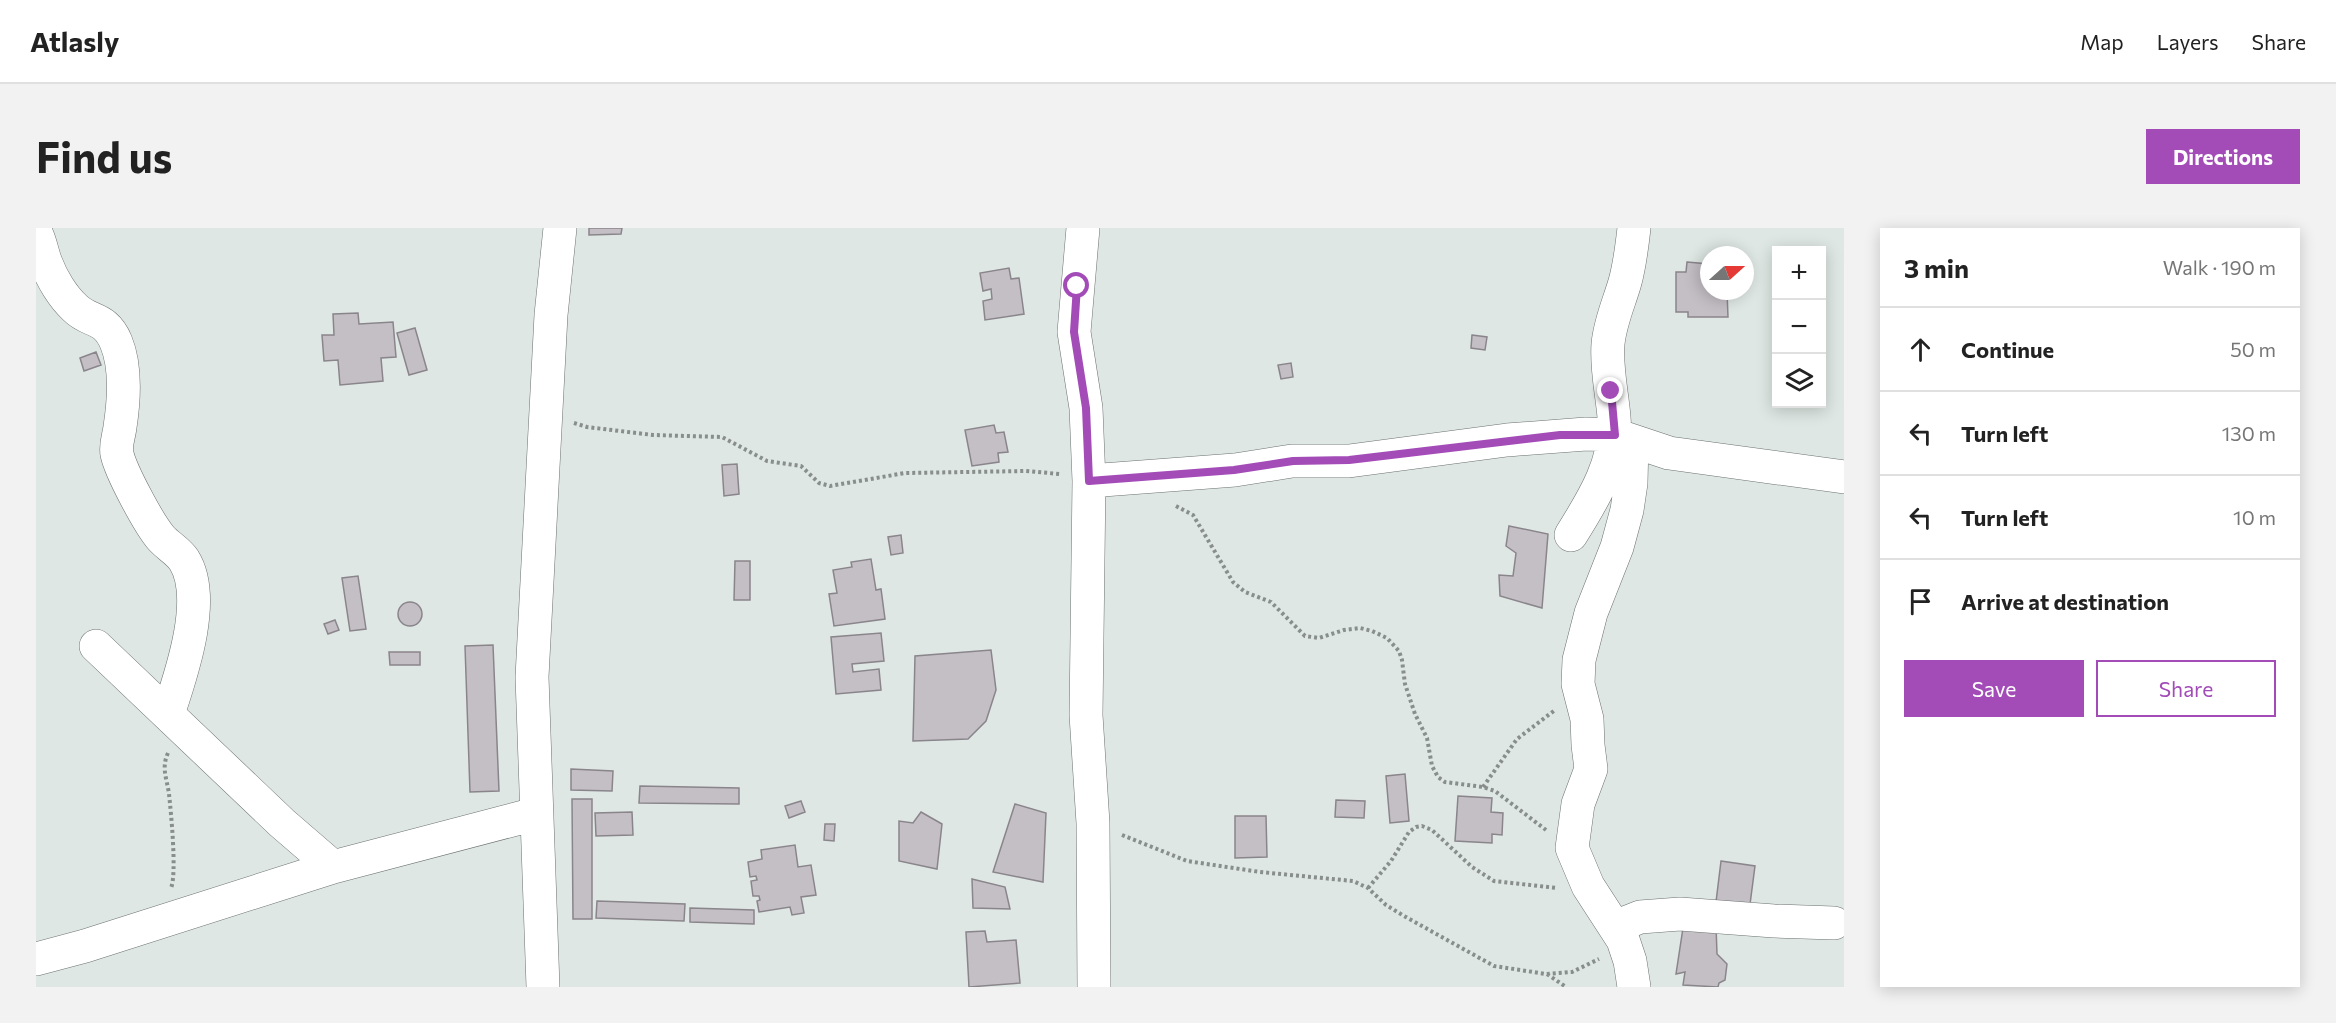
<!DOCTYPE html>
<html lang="en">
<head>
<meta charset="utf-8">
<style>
	:root { --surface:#fff; --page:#f2f2f2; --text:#222; --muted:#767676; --line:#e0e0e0; --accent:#a34cb8 }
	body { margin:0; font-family:Commissioner,sans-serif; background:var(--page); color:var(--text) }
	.controls { position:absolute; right:18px; top:18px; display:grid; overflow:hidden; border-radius:0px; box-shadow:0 3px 15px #0003 }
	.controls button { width:54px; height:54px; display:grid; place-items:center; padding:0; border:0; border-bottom:2px solid var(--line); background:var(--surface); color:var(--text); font:30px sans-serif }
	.compass { position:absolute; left:1664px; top:18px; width:54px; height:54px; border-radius:50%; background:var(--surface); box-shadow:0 3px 15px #0003; rotate:69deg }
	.stop { position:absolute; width:18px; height:18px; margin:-14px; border:4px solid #a34cb8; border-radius:50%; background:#fff }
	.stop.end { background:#a34cb8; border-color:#fff; box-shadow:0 2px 6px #0008 }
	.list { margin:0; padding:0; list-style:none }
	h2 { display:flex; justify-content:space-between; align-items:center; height:78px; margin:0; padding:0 24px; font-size:26px }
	h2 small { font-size:20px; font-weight:400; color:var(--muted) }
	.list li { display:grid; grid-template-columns:39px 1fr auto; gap:18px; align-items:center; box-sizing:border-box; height:84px; padding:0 24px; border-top:2px solid var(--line) }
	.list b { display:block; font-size:22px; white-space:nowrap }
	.list em { font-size:20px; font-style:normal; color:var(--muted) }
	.actions { display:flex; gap:12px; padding:18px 24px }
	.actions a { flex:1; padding:14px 0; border:2px solid var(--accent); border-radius:0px; text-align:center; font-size:21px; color:var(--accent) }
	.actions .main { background:var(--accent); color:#fff }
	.icon { flex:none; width:33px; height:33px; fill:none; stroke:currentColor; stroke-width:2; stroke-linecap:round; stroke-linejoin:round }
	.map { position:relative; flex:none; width:1808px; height:759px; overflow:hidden; border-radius:0px }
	header { display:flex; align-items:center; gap:36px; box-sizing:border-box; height:84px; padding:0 30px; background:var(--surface); border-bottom:2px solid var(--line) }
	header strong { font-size:28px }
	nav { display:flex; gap:33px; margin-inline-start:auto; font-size:21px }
	.intro { display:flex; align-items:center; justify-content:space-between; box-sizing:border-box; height:144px; padding:0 36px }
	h1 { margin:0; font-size:42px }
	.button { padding:15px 27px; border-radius:0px; background:var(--accent); color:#fff; font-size:21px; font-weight:700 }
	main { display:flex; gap:36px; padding:0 36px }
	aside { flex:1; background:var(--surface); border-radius:0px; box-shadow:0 3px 15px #0003 }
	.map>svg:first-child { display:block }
</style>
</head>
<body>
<header>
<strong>Atlasly</strong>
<nav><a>Map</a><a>Layers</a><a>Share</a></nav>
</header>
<div class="intro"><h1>Find us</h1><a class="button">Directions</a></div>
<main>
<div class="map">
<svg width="1808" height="759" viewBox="0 0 1808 759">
	<rect width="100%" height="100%" fill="#dee7e3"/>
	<path fill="#c4bfc5" stroke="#8a858b" stroke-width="1.5" d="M553,0H586L585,6L553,7Z
		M1651,34L1673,36V63H1691L1692,89H1652V84H1640V44H1650Z
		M973,40L975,51L983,50L988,86L949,92L947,73L956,71L955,61L947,63L944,45Z
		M322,85L323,96L357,94L360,129L345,130L347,153L304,157L302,132L288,133L286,107H298L297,86Z
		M379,100L391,142L373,147L361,105Z
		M1436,107L1451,109L1449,122L1435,120Z
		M60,124L65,137L48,143L44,130Z
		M1255,135L1257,149L1245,151L1242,137Z
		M958,197L960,205L968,204L972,224L962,225L963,234L936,238L929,202Z
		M701,236L703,266L688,268L686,237Z
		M1473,298L1512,306L1506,380L1464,368L1463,347L1477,348L1480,325L1470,318Z
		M865,307L867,325L855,327L852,309Z
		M835,331L840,362L845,361L849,391L798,398L793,366L801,365L797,342L816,339L815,334Z
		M699,333H714V372H698Z
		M322,348L330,401L314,403L306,350Z
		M362 386a12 12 0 1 1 24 0a12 12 0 1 1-24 0Z
		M299,392L303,402L292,406L288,396Z
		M845,405L848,433L816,436L817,444L843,441L845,462L800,466L795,409Z
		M457,417L463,563L434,564L429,418Z
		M955,422L960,462L950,493L932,511L877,513L879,428Z
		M353,424H384V437H354Z
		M535,541L577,543L576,563L535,562Z
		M1369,546L1373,593L1354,595L1350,548Z
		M604,558L703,560V576L603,575Z
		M1422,568L1456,570L1455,584L1467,585L1466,607L1456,606V615L1419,613Z
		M536,571H556V691H537Z
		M1300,572L1329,573L1328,590L1299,589Z
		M765,573L769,584L753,590L749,578Z
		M979,576L1010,585L1007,654L957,644Z
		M596,584L597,607L560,608L559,585Z
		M885,584L906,596L901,641L863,633V593L877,595Z
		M1199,588H1230L1231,629L1199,630Z
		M789,596H799L798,613L788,612Z
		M759,617L762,639L775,637L780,667L765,669L768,685L756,687L754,679L723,684L721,673L724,672L723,668H717L715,653L721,652L720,648L714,649L712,634L726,631L725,622Z
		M1685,633L1719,638L1713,684L1680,674Z
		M936,651L969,659L974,681L937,680Z
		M561,673L649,676L648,693L560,690Z
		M654,680L718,682V696L654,694Z
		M1680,698L1681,726L1691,736L1689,752L1683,755L1682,759L1647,757L1649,744L1640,746L1647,700Z
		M949,703L951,714L980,712L984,755L933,759L930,704Z"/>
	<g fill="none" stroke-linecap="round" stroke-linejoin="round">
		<defs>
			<path id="minor" d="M1047,0L1038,104L1050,180L1053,253L1050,487L1057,595L1058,759
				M0,5C5,15 6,25 10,35C16,51 27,69 39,80C54,95 69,88 80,114C90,138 88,173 84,199C83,208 79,217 81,226C85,244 113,296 125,310C132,318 142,323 148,332C172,370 145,447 132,486
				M1596,213L1595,255L1591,282L1581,319L1555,385L1543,432L1542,456L1551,491L1552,517L1555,541L1542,576L1536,620L1552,658L1587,712L1594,733L1598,759
				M1053,253L1199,242L1256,233H1313L1471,212L1550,206L1579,207L1633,225L1808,249
				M1535,307C1557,272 1582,232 1578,189C1576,165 1570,140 1572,116C1574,94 1583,75 1589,54C1594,36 1596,18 1598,0
				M60,418L246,595L297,639
				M1579,699L1604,689L1644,686L1738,693L1798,695
				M0,731L49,718L297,639L499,586
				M507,759L496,449L515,87L524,0"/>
		</defs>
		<use href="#minor" stroke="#6b726f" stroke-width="34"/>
		<path stroke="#888e8b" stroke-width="4" stroke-dasharray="3 3" stroke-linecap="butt" d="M538,195L551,199L617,207L686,209L731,233L765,238L783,255L794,258L869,245L990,243L1024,246
			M1140,278L1157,287L1197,354L1209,364L1235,374L1269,408L1283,410L1308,402L1324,400L1336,403L1351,410L1363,423L1366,432L1369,456L1379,486L1391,510L1396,538L1402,549L1409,554L1447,559L1459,563L1510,602
			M132,525C125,540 131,551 133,566C135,584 141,646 135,660
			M1447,559L1481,511L1519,482
			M1086,607L1151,633L1224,644L1317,653L1332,660L1350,677L1368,688L1458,738L1510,746L1536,744L1563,731
			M1332,660L1355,633L1373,604L1380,599L1386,598L1396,602L1436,639L1458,653L1521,660
			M1511,746L1530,759"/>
		<use href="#minor" stroke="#fff" stroke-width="33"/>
	</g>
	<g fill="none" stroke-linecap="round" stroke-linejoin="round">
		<path stroke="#a34cb8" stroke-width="8" d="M1041,58L1038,104L1050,180L1053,253L1198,242L1257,233L1313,232L1524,207H1579L1575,163"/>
	</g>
</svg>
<div class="controls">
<button>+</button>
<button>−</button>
<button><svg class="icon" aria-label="layers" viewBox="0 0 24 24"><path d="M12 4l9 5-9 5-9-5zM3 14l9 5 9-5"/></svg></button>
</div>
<svg class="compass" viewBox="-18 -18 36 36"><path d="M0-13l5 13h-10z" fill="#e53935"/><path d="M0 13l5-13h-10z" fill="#767676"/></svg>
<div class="stop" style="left:1041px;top:58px"></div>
<div class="stop end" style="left:1575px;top:163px"></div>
</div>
<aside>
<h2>3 min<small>Walk · 190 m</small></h2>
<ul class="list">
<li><svg class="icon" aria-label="ahead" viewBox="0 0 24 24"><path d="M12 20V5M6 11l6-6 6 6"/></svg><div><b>Continue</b></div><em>50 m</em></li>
<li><svg class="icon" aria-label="left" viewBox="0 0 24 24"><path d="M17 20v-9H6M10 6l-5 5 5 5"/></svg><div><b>Turn left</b></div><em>130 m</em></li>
<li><svg class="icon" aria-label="left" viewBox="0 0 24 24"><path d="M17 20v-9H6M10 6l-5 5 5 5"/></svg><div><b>Turn left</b></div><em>10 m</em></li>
<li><svg class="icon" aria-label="arrive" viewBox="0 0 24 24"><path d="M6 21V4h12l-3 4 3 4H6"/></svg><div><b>Arrive at destination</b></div></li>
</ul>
<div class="actions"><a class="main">Save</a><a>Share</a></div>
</aside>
</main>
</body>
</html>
